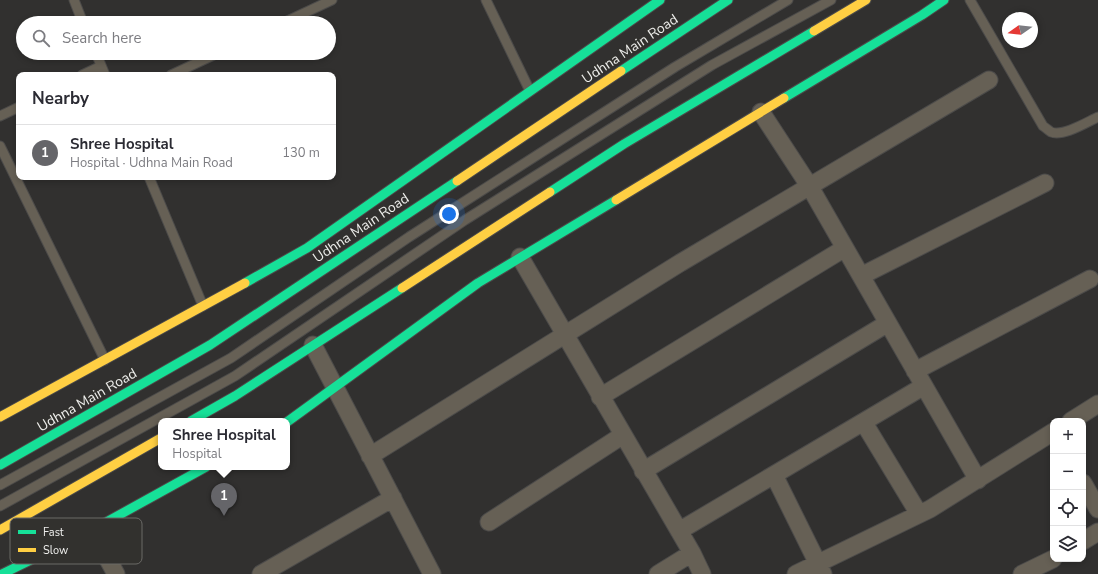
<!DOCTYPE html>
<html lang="en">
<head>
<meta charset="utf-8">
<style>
	:root { --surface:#fff; --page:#f7f7f7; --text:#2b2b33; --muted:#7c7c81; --line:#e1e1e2; --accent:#656569 }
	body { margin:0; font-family:"Nunito Sans",sans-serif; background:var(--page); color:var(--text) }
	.controls { position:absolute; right:12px; bottom:12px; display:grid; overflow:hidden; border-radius:8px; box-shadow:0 2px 6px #0003 }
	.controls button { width:36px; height:36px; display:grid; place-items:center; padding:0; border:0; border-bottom:1px solid var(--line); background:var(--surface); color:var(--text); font:20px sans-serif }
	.compass { position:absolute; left:1002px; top:12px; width:36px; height:36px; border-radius:50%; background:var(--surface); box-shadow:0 2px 6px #0003; rotate:256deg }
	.you { position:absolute; left:449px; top:214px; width:14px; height:14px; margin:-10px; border:3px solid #fff; border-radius:50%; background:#1a73e8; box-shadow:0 0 0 6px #1a73e833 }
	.badge { display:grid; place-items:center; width:26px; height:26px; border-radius:50%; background:var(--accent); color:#fff; font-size:13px; font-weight:700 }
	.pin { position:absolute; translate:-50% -33px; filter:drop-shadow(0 1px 2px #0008) }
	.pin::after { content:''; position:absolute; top:21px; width:14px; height:12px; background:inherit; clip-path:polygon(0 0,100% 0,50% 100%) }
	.popup { position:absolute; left:158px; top:418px; width:132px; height:52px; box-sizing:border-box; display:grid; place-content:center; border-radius:8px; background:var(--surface); filter:drop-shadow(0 1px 3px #0005); font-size:13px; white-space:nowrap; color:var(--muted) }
	.popup b { font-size:15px; color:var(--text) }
	.popup::after { content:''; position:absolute; left:50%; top:100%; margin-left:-8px; border:8px solid transparent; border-top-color:var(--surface) }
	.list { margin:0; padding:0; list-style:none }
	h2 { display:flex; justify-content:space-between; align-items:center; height:52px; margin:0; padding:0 16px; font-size:17px }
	h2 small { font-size:13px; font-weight:400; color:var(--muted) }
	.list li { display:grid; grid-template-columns:26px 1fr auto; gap:12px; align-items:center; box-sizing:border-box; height:56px; padding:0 16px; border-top:1px solid var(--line) }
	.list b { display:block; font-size:15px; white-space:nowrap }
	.list p { margin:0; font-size:13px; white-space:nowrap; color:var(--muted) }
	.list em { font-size:13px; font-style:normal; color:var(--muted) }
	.icon { flex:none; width:22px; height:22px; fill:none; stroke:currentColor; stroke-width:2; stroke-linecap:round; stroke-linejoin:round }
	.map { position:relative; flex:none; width:1098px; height:574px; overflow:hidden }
	.search { position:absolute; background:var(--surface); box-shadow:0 2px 6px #0003; left:16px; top:16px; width:320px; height:44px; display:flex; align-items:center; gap:10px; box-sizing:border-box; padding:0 14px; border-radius:22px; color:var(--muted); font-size:15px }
	.panel { position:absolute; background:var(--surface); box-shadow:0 2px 6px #0003; left:16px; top:72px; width:320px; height:108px; border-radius:8px }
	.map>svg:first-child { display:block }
</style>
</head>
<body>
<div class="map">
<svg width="1098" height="574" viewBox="0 0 1098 574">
	<rect width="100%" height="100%" fill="#31302f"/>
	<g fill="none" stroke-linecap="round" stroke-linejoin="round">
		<defs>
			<path id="lane" d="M74,0L83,23
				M486,0L530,91
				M970,0L1043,126C1046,128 1049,131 1051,132C1063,137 1087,122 1098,117
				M283,23L332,0
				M96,53L105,75
				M82,75L101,66
				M171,75L218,53
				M0,116L19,107
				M0,146L105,360
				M149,177L203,306
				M0,485L231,358L409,237L675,67L788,0
				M0,506L235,376L465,220L712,65L831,0"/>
			<path id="street" d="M761,112L810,187L978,480
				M520,257L692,553L702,574
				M861,276L1045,183
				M313,345L432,574
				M915,371L1090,279
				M600,397L845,248
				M1071,421L1098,404
				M864,423L919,514
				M370,456L680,263L989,80
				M643,471L888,323
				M774,475L823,574
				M1083,483L1098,509
				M489,522L623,435
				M92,530L116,574
				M679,531L924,386
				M1083,541L1098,532
				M261,574L393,498
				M658,574L692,553
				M796,574L930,509L1053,432
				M1022,574L1053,559"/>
			<path id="fast" d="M621,71L728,0
				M784,98L922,15L944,0
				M550,192L624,144L814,31
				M245,283L307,248L660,0
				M191,421L235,396L402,288
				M287,422L478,283L616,200
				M0,465L210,345L457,181
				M2,574L92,530L206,467"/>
			<path id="slow" d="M814,31L866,0
				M457,181L621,71
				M616,200L784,98
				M402,288L550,192
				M0,417L245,283
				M0,530L161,438"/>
		</defs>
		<use href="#lane" stroke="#4c4b4a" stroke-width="11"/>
		<use href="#street" stroke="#4c4b4a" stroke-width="19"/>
		<use href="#fast" stroke="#4c4b4a" stroke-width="11"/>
		<use href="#slow" stroke="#4c4b4a" stroke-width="11"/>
		<use href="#lane" stroke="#666055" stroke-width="9"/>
		<use href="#street" stroke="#666055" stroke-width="17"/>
		<use href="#fast" stroke="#16e098" stroke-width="9"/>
		<use href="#slow" stroke="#ffcf43" stroke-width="9"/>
	</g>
	<g text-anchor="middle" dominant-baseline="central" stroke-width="3" stroke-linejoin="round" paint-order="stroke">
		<g font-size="14" fill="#efefed" stroke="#32312e">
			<text transform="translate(630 49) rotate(-34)">Udhna Main Road</text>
			<text transform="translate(361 228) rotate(-34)">Udhna Main Road</text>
			<text transform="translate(87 400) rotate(-30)">Udhna Main Road</text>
		</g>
	</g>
	<rect x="10" y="518" width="132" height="46" rx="6" fill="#32312e" stroke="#6b6a67" stroke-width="1"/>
	<rect x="18" y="530" width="18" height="4" fill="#16e098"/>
	<rect x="18" y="548" width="18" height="4" fill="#ffcf43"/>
	<g font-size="11" fill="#efefed">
		<text x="43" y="536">Fast</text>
		<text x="43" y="554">Slow</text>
	</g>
</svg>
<div class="controls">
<button>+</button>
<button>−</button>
<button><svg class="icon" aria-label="locate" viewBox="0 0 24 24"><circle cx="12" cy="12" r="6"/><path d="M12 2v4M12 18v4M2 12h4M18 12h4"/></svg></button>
<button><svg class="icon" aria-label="layers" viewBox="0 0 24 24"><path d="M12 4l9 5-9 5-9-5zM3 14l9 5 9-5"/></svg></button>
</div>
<svg class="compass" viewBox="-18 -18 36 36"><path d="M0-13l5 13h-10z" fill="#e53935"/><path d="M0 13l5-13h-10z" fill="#7c7c81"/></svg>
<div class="you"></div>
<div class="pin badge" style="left:224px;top:516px">1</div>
<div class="popup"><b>Shree Hospital</b>Hospital</div>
<div class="search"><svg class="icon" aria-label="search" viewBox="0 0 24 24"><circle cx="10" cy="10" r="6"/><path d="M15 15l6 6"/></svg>Search here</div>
<section class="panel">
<h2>Nearby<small></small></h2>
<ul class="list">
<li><span class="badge">1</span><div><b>Shree Hospital</b><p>Hospital · Udhna Main Road</p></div><em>130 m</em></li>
</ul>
</section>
</div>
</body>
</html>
